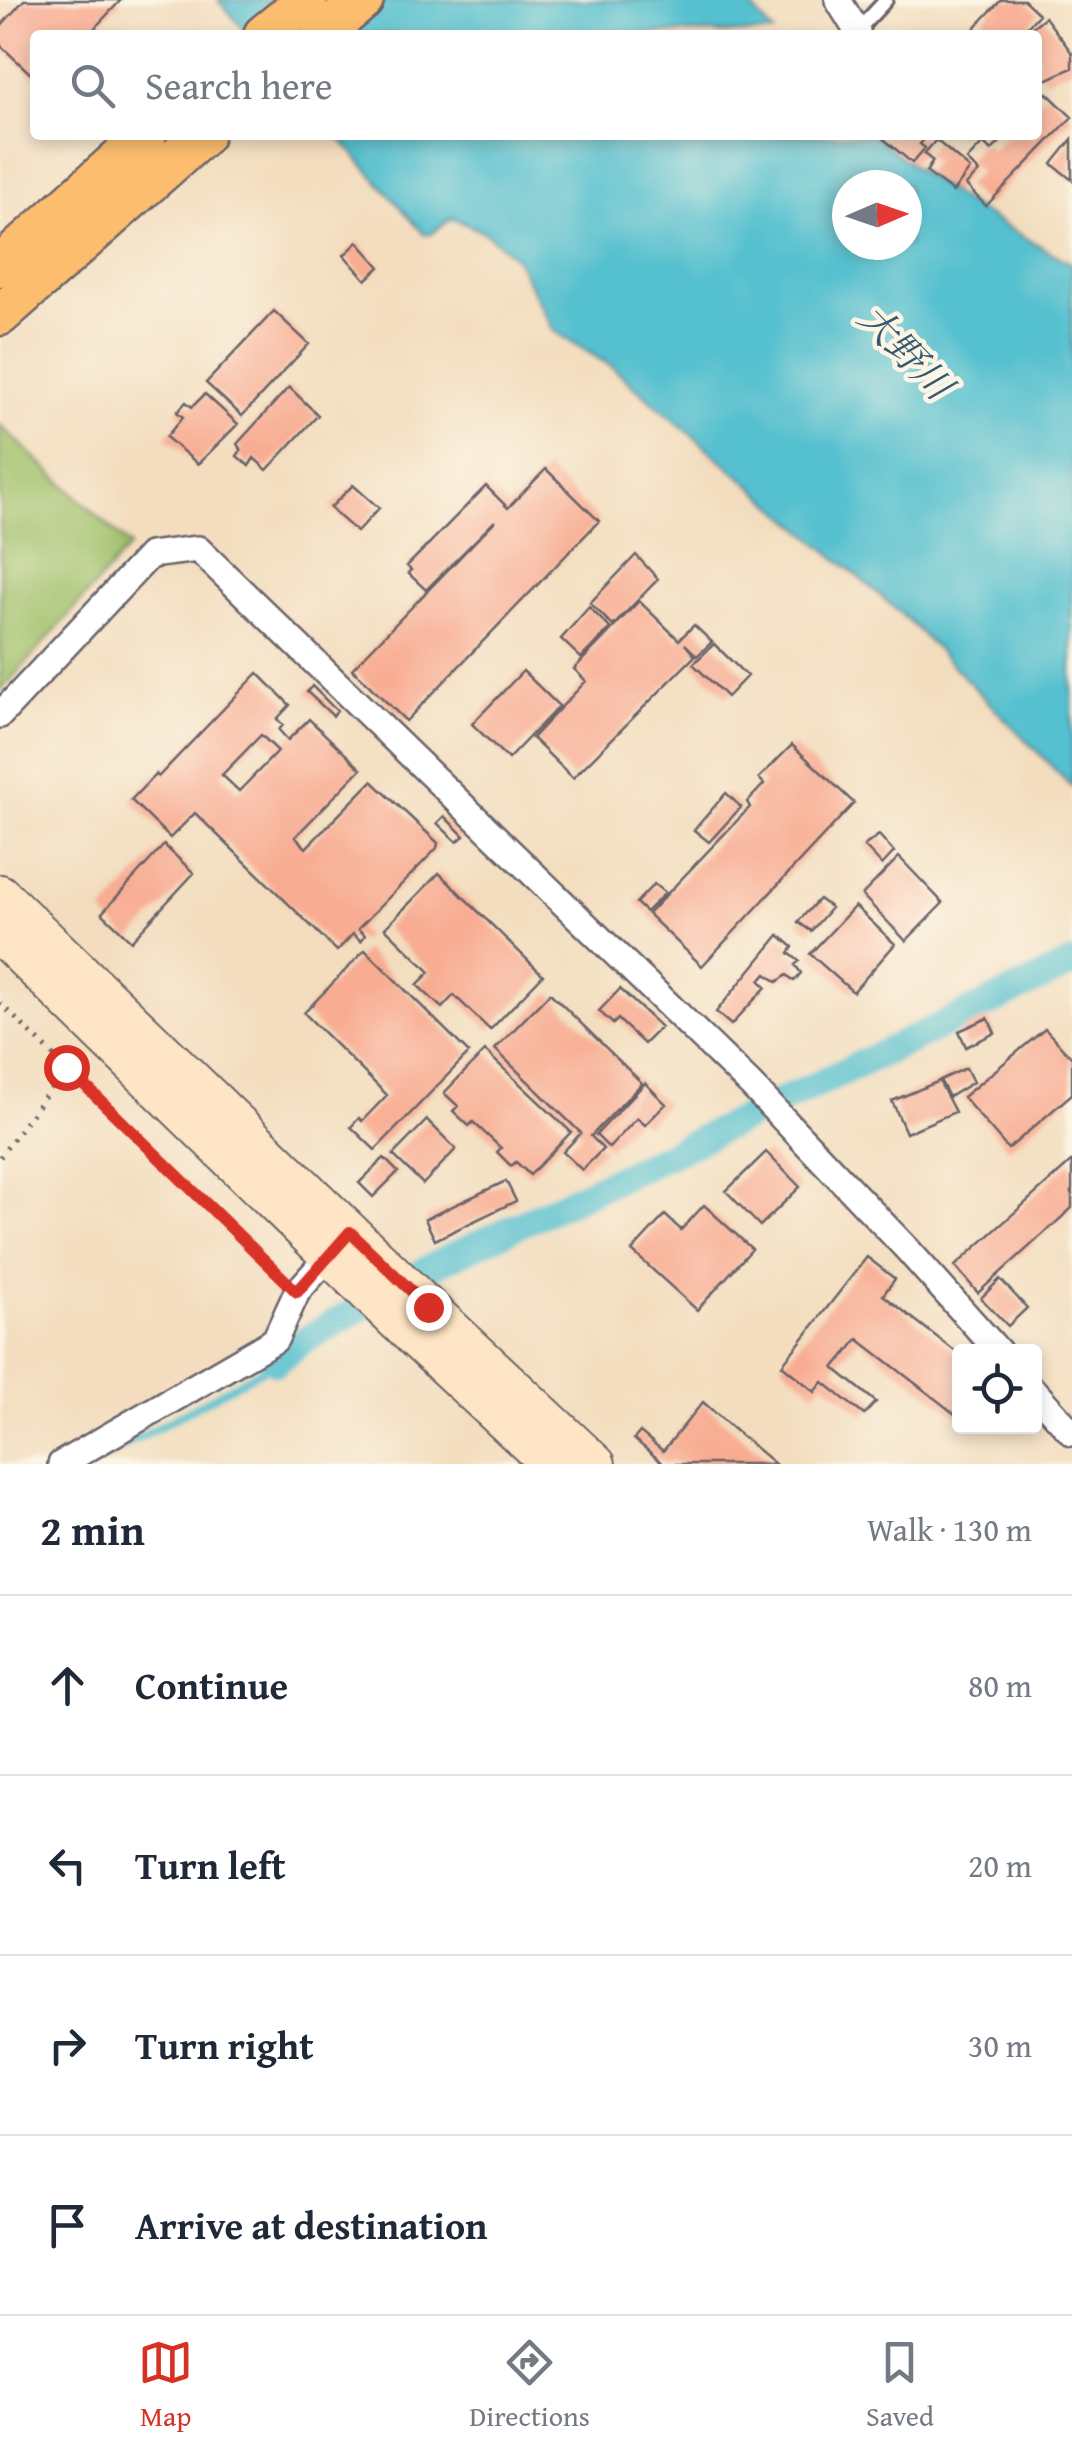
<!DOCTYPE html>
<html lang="en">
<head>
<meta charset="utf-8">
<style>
	:root { --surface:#fff; --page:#f6f6f7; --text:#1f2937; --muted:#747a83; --line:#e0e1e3; --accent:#d93025 }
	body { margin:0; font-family:"Gentium Book Plus","Noto Serif JP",serif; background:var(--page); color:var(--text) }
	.controls { position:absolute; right:30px; bottom:30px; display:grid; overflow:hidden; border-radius:10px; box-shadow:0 5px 15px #0003 }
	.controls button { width:90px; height:90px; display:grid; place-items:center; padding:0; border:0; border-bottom:2px solid var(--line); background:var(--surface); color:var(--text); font:50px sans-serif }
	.compass { position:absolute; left:832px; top:170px; width:90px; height:90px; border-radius:50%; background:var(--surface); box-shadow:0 5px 15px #0003; rotate:88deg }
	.stop { position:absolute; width:30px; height:30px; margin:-22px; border:8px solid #d93025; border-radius:50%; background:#fff }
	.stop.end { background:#d93025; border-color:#fff; box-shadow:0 2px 10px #0008 }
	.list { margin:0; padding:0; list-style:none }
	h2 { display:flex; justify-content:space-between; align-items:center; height:130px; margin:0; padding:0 40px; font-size:42px }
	h2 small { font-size:32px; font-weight:400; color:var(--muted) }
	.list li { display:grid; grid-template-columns:65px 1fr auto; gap:30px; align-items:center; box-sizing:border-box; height:180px; padding:0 40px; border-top:2px solid var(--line) }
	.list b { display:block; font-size:38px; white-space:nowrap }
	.list em { font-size:32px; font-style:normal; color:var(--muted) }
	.icon { flex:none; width:55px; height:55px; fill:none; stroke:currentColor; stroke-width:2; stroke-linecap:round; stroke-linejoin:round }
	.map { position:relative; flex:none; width:1072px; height:1464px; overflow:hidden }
	.search { position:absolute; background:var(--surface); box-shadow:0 5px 15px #0003; left:30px; right:30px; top:30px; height:110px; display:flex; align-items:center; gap:25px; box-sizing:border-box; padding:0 35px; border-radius:10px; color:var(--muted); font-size:38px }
	.sheet { height:850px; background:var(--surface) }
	nav { display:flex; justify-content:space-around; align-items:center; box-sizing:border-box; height:140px; border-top:2px solid var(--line); background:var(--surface); font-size:28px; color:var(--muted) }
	nav a { display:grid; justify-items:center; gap:5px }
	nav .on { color:var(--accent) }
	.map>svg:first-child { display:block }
</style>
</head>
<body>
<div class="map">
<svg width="1072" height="1464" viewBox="0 0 1072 1464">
	<rect width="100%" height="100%" fill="#fcf5e5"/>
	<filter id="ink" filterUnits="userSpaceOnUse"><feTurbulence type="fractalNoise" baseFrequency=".01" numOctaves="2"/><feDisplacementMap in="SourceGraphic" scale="20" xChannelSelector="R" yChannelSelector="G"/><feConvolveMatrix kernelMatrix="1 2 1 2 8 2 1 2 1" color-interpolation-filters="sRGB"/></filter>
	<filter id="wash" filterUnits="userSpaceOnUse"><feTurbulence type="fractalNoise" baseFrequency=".0048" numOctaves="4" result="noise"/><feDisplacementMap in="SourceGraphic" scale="40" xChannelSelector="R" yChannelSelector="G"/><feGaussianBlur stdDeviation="2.25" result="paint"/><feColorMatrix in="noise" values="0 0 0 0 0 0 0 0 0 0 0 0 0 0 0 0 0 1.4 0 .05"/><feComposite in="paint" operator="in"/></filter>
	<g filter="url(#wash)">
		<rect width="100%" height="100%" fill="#f3ddbe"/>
		<path fill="#9fc069" stroke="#607152" stroke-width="2.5" d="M0,425L130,546L0,692Z"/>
		<path fill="#54c0cf" stroke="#3b7185" stroke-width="2.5" fill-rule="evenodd" d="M218,0H746L773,33L249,35Z
			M337,135H874C934,188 1002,225 1072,264V787L904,616L611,366L554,331L515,257L484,232L452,218L432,233L424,234ZM847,185H907V245H847Z"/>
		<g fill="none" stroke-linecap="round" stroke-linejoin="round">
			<path stroke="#54c0cf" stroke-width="8" d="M92,1464L276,1362"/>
			<path stroke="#54c0cf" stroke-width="28" d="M276,1362L301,1342L442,1261L1072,964"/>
		</g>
		<g id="blocks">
			<path fill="#f8ac92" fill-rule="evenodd" d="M24,0H121L88,35H35V78L0,45V27Z
				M1001,0H1024L1039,14L1020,35H968Z
				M1045,17L1072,53V68L1046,80L1037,69V35H1022Z
				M1047,93L1072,117L986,206L966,185L979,172L967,160L983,143L991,151L1007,135H1037V104Z
				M879,135H923L926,137L920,144L925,148L912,163Z
				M1072,139V180L1052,164Z
				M936,140L970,169L953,192L926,172L933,161L924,154Z
				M358,242L380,267L366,280L344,255Z
				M274,311L309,344L242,416L206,383Z
				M289,387L318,415L267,470L254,458L249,466L237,456L241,450L237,444Z
				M205,394L238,424L198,464L166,437L183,417L177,412L186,402L192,407Z
				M546,469L599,521L406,721L352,669L495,521L426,590L408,573L411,570L407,566L486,486L508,508Z
				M353,485L379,508L357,532L330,508Z
				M636,555L658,579L613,626L590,603Z
				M639,601L679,640L694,625L712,642L697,656L685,644L695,656L573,778L532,738L586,681L574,669Z
				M589,607L610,628L581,658L561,639Z
				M714,644L747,676L727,697L693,664Z
				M523,671L559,706L508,759L472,724Z
				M258,673L290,705L277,719L283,725L279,730L288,740L309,719L361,769L295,837L306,848L372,781L438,843L437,848L358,929L365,935L361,941L353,934L337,951L195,813L170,838L131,800L156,774L158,777ZM261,735L278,751L239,791L222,775Z
				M312,686L337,711L333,716L307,692Z
				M792,745L854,803L702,966L648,914L750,807L747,802L764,784L759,778Z
				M726,793L741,807L709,842L694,830Z
				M444,816L464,836L457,842L437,823Z
				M879,835L894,852L882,865L864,846Z
				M164,845L194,873L131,941L102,913Z
				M899,857L943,903L906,941L862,895Z
				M439,873L543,975L490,1030L454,995L442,1008L417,985L430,972L385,928Z
				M654,884L665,893L646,912L636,903Z
				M819,899L831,908L811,931L798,922Z
				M855,906L895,944L853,992L810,954Z
				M779,935L793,947L789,953L799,961L795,965L801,973L794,981L787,975L777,982L766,974L760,981L766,987L731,1025L716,1012Z
				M365,950L469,1053L375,1150L351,1127L359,1118L362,1121L387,1095L304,1013Z
				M620,989L661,1027L644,1044L618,1019L613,1024L599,1011Z
				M550,993L642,1083L591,1136L603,1149L582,1170L563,1152L581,1133L495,1049Z
				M988,1018L995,1033L966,1047L959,1031Z
				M1045,1029L1072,1058V1094L1008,1149L963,1097Z
				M485,1051L571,1132L530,1175L516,1162L511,1166L497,1152L501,1148L473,1122L469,1126L453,1111L458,1106L444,1093Z
				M966,1068L973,1082L949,1097L940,1080Z
				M939,1081L955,1112L906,1133L892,1101Z
				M645,1083L666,1104L645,1125L637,1118L609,1148L596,1135Z
				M427,1120L456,1149L423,1184L393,1155Z
				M766,1152L800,1187L760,1226L726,1191Z
				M384,1158L398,1172L373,1197L359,1183Z
				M1072,1161V1208L978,1293L955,1266Z
				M506,1181L516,1201L435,1240L425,1219Z
				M704,1205L752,1249L697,1310L632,1251L665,1215L681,1230Z
				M867,1257L895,1279L883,1295L960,1355V1418L858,1339L834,1368L876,1402L864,1415L823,1382L815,1392L782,1365Z
				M1000,1279L1027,1308L1008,1326L981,1298Z
				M703,1402L732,1428L775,1464H664L634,1439L640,1432L663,1451Z"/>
		</g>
	</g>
	<g filter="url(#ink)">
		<use href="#blocks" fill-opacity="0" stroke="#6b6369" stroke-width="2.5"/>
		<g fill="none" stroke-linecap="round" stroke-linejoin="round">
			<defs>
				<path id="lane" d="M857,31L886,0"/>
				<path id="street" d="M838,0L857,31
					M0,715L150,555L198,549L751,1085L907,1249L999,1352
					M1034,1391L1072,1433
					M61,1464L275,1340L297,1292L337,1247"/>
				<path id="secondary" d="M0,894L428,1307L596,1464
					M0,935L393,1318L550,1464"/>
				<path id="primary" d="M264,35L307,0
					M321,35L363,0
					M0,266L146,135
					M0,315L203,135"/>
			</defs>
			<use href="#lane" stroke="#6b6369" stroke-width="18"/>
			<use href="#street" stroke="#6b6369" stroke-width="30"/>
			<use href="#secondary" stroke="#6b6369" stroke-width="42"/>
			<use href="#primary" stroke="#6b6369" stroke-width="45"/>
			<path stroke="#6b6369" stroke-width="5" stroke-dasharray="2.5 8" stroke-linecap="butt" d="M0,1003L280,1278
				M0,1157L66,1067"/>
			<use href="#lane" stroke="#fff" stroke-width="12"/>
			<use href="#street" stroke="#fff" stroke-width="25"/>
			<use href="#secondary" stroke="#fee5c5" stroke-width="38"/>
			<use href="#primary" stroke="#fcbd6e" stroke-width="40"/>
		</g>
	</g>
	<g fill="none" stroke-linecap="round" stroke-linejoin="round" filter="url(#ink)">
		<path stroke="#d93025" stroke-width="12" d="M66,1067L297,1292L350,1232L428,1307"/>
	</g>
	<g text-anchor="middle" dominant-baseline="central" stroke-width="9" stroke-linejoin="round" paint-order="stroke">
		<g font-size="38" font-style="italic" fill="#34596f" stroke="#fcf5e5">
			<text transform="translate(906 351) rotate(46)">大野川</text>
		</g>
	</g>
</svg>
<div class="controls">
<button><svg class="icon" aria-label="locate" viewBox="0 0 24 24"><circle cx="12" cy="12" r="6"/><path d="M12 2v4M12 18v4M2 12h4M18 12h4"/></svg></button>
</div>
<svg class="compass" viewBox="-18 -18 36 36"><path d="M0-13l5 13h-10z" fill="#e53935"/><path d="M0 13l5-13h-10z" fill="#747a83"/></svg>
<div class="stop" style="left:66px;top:1067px"></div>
<div class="stop end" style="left:428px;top:1307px"></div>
<div class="search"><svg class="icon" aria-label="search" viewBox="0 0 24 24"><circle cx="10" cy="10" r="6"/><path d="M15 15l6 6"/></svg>Search here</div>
</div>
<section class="sheet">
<h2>2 min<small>Walk · 130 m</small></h2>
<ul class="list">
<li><svg class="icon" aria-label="ahead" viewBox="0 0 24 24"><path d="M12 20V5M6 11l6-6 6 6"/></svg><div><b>Continue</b></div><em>80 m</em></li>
<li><svg class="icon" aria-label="left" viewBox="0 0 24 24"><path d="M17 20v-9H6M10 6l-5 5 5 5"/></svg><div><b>Turn left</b></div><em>20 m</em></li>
<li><svg class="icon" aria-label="right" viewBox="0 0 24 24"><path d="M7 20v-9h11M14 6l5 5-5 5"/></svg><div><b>Turn right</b></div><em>30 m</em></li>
<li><svg class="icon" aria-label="arrive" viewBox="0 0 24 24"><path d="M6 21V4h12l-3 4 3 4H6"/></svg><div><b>Arrive at destination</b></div></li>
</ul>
</section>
<nav>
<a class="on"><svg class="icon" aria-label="map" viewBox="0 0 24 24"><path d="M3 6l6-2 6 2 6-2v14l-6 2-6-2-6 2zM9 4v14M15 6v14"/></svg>Map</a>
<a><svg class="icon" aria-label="directions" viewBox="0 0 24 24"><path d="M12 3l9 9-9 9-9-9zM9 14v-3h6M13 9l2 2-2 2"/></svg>Directions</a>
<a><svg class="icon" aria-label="saved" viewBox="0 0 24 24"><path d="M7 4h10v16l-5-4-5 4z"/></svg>Saved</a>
</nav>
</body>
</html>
